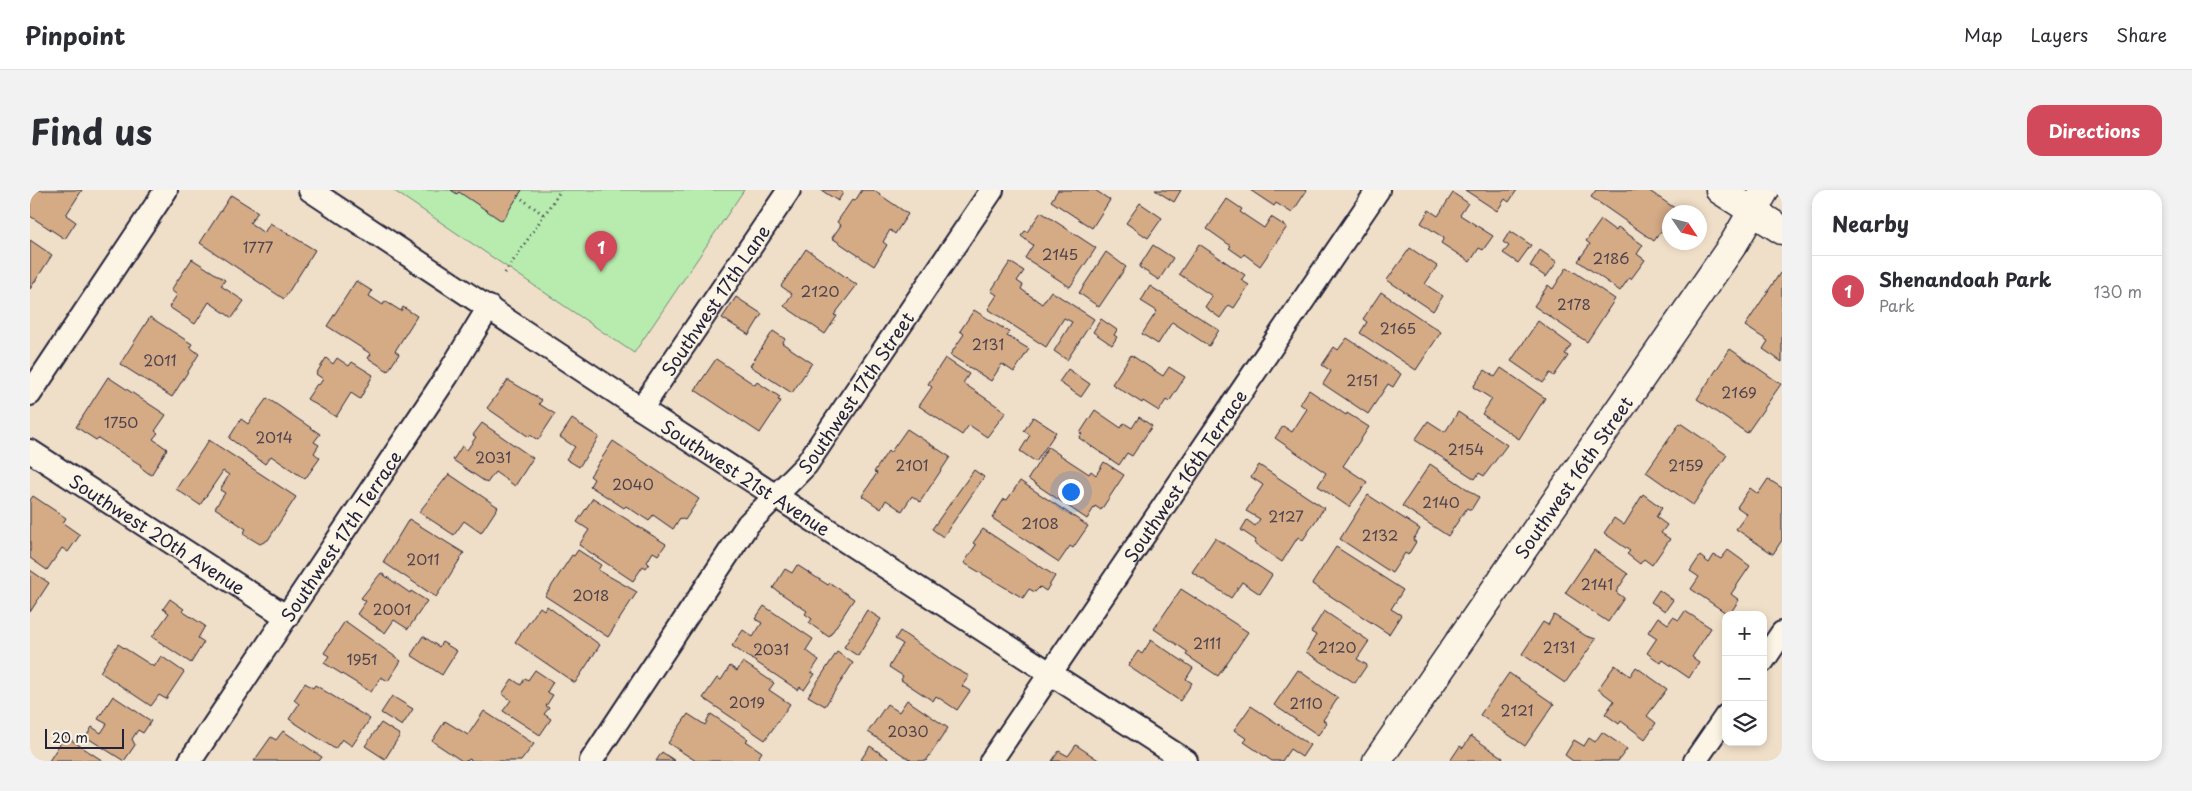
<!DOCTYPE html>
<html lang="en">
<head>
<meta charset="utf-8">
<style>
	:root { --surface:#fff; --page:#f2f2f3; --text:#2b2b33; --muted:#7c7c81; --line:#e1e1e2; --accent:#d1495b }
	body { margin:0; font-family:"Playpen Sans",sans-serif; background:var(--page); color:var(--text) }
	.controls { position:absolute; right:15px; bottom:15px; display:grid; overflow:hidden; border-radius:10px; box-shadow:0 2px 8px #0003 }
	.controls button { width:45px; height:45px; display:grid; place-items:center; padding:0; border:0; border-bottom:1px solid var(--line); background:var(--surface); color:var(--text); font:25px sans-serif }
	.compass { position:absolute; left:1632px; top:15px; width:45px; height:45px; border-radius:50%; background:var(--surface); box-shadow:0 2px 8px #0003; rotate:125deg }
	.scale { position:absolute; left:15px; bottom:12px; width:79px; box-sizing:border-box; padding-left:5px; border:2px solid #22223b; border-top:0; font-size:14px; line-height:18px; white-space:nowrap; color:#22223b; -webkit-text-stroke:4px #fcf5e5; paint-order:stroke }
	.you { position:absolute; left:1040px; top:301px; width:18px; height:18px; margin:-12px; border:4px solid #fff; border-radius:50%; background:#1a73e8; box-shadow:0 0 0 8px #1a73e833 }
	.badge { display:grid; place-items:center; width:32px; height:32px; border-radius:50%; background:var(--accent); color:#fff; font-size:16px; font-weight:700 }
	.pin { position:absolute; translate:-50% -41px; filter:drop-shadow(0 1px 2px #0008) }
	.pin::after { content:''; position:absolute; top:26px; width:18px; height:15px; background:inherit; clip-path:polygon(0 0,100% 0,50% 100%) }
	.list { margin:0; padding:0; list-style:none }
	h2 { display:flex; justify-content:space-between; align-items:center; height:65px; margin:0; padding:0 20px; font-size:21px }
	h2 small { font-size:16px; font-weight:400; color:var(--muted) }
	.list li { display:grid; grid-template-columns:32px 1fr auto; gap:15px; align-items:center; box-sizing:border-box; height:70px; padding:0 20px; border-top:1px solid var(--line) }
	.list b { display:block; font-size:19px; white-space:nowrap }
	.list p { margin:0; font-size:16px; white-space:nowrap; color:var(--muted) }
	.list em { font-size:16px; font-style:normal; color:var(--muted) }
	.icon { flex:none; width:28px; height:28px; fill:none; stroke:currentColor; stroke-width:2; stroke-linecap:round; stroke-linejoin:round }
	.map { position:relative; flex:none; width:1752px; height:571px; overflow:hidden; border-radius:15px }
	header { display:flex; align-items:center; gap:30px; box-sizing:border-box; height:70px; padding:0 25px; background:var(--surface); border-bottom:1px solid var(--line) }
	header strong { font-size:24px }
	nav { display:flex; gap:28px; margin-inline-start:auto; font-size:18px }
	.intro { display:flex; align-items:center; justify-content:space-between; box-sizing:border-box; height:120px; padding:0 30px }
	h1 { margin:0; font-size:35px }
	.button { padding:12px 22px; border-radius:15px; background:var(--accent); color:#fff; font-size:18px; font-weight:700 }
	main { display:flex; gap:30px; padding:0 30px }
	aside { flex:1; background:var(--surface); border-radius:15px; box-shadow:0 2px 8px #0003 }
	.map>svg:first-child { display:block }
</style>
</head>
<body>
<header>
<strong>Pinpoint</strong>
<nav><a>Map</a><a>Layers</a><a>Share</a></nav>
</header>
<div class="intro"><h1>Find us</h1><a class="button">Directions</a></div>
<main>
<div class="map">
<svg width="1752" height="571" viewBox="0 0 1752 571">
	<rect width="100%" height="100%" fill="#f0dfc8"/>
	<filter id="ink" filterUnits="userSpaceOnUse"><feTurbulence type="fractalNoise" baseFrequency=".02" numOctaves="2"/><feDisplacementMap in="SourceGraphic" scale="10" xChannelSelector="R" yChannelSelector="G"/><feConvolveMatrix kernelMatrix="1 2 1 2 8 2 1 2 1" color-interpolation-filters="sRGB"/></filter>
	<g filter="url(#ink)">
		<path fill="#b8ecae" stroke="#6d8774" d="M363,0H714L604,163Z"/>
		<path fill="#d5ab86" stroke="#22223b" d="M2,0H52L36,25L46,32L35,49L0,26V3Z
			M421,0H492L472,31L429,2L427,4Z
			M791,0H809L813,3L808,11Z
			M832,0H843L878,24L865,44L860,40L853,52L857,55L844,76L802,48L811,35L807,32L822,10L825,11Z
			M1028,0H1065L1080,10L1062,38L1021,11Z
			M1125,0H1151L1144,12Z
			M1220,0H1277L1262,23L1246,13L1244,16Z
			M1435,0H1487L1479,12L1475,9L1467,21Z
			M1566,0H1618L1646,19L1643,22H1640V28L1624,51L1561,7Z
			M1423,3L1438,13L1430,25L1463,46L1453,60L1449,58L1440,72L1411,53L1414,48L1391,33L1399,20L1408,26Z
			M201,5L228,22L220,33L234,43L240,33L285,60L254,109L170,53Z
			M1197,9L1212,19L1210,22L1234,38L1241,27L1257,37L1230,76L1214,64L1212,67L1199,58L1201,56L1177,39Z
			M1110,13L1132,28L1118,48L1096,33Z
			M1011,22L1066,58L1040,97L995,68L1003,55L991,46L995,41L997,42Z
			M1571,30L1586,41L1588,37L1613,55L1607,64L1615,70L1601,89L1599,88L1590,101L1548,71L1560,54L1556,51Z
			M1480,41L1501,55L1488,73L1473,63L1479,56L1473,52Z
			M0,50L22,65L0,99Z
			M1169,54L1215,85L1211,90L1219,95L1204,118L1199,115L1190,128L1175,117L1182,106L1149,84Z
			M1123,55L1143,68L1129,90L1109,77Z
			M1380,58L1407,76L1395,94L1413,106L1403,121L1357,90Z
			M776,59L827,95L804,125L807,126L795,144L754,116L762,104L751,96Z
			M1510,60L1527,72L1516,87L1500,76Z
			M1076,62L1096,77L1069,117L1049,103Z
			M162,69L195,90L191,96L214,111L202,128L179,112L165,134L139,117L147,105L141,100Z
			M980,72L994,81L987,91L993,95L991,99L1012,114L1021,101L1064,129L1037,170L1024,161L1042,132L1034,128L1016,157L958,119L967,105L961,101Z
			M1537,77L1585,109L1557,152L1504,116L1518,95L1523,99Z
			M1750,83L1752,84V172L1733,159L1738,151L1715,136Z
			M326,91L342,101L339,106L353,115L355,111L371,121L373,117L387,126L365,161L369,164L358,181L338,168L341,164L297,136Z
			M1120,96L1189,140L1179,156L1142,132L1128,154L1112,144L1127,121L1111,111Z
			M1351,102L1411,142L1386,180L1330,143L1337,132L1333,129Z
			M706,107L732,124L719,145L692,128Z
			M944,120L979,142L977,146L999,159L984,182L972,174L961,191L920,165L934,144L930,141Z
			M120,127L162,154L160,157L169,164L142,207L90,174Z
			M1071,129L1087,140L1084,145L1087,147L1082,155L1063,142Z
			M1508,131L1541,155L1535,164L1538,166L1524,186L1520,183L1513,193L1481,171Z
			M743,141L755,149L752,153L782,173L762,203L720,176Z
			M1317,148L1371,184L1363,197L1358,194L1338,224L1293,194L1301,181L1292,175L1304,157L1308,160Z
			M1700,159L1751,194L1717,243L1667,209Z
			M1101,165L1133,186L1139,177L1155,187L1139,212L1136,210L1129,221L1113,211L1112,213L1082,194Z
			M296,168L303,174L307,168L319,176L322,172L343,185L330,209L321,203L306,227L277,209L287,194L289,195L293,189L286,184Z
			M915,168L939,184L933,193L976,222L957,247L939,235L932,245L889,216L902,197L898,194Z
			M686,169L725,195L727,192L750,207L748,210L751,211L730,243L665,200Z
			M1471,178L1515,208L1489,249L1452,224L1462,209L1443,197L1455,180L1465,187Z
			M1038,179L1060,194L1051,207L1029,192Z
			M78,187L136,225L125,241L128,243L123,249L137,259L121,285L110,277L111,275L68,248L66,250L46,237Z
			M478,190L512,210L509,214L525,224L508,250L500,245L499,247L457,218Z
			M1279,200L1316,225L1317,223L1339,237L1313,276L1337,292L1319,317L1288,296L1296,283L1245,248L1253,236L1262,242L1277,219L1270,214Z
			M237,208L290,244L284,252L289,255L284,263L290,268L275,289L241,266L235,274L199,248L211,229L218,234Z
			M1065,220L1091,238L1094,233L1102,238L1109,227L1122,236L1102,266L1097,263L1089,275L1049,248L1052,244L1050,243Z
			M1428,222L1477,255L1454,286L1449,283L1445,289L1385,250L1398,231L1415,242Z
			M1003,227L1026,242L1006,272L990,261L1000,245L994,241Z
			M542,229L569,247L549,277L536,269L545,257L530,247Z
			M452,233L503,268L485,296L465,282L457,293L423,270L432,256L437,260L446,247L443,245Z
			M1650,233L1697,265L1663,315L1616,282Z
			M877,239L920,267L890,312L882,306L872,321L856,310L851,319L832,306L847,283L844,282L858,261L860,263Z
			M179,250L266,307L238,350L230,354L213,344L216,339L185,318L195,303L190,300L199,285L193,281L170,315L146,299Z
			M583,251L669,309L655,330L650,328L643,339L623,325L619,331L596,316L594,318L560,296L564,289L560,286Z
			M1018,257L1059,284L1061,281L1066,285L1074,272L1094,285L1071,320L1065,316L1057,329L998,289Z
			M1400,274L1449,307L1441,320L1437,318L1418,346L1372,316Z
			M1229,275L1294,318L1273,350L1268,347L1252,372L1224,353L1226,350L1211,340L1217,330L1225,336L1230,329L1216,321L1233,295L1221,287Z
			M944,280L954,287L913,347L902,339Z
			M419,284L468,317L451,343L434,331L424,345L389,322Z
			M1738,289L1752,298V350L1743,364L1706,339L1717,324L1707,317L1720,298L1728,304Z
			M990,291L1058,336L1043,358L1040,356L1029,372L962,328L974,309L977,310Z
			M1613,304L1632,318L1626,327L1637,335L1631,343L1640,349L1622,375L1614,369L1610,374L1597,364L1600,361L1574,343L1584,328L1594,335Z
			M1338,305L1390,339L1383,350L1386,352L1378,365L1375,363L1362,383L1310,349Z
			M3,306L36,328L33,333L50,345L38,362L32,358L17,380L0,368V310Z
			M563,308L636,354L628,365L623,362L617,372L619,374L616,378L613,376L603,391L549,355L559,340L547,332Z
			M379,329L434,363L406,407L353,372Z
			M953,339L1025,386L1016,401L1010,397L1005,402L999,399L993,408L934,373L946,355L943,353Z
			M1185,348L1242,385L1230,404L1212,392L1201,408L1162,382Z
			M1306,357L1373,400L1361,419L1371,425L1359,444L1282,394Z
			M548,360L571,375L568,380L607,402L578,447L515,406L542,365L544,366Z
			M1564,360L1598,384L1586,402L1594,408L1578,432L1535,403Z
			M1698,360L1720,376L1701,404L1709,410L1699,425L1661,399L1669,387L1660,381L1670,366L1679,373L1684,365L1691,369Z
			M767,375L798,395L800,393L824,409L799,447L779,433L782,429L775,424L777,421L743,398L755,379L762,383Z
			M0,380L19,393L0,422Z
			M351,383L380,403L381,401L397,411L378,439L364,430L355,443L327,424L336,411L331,408Z
			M1151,399L1218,442L1188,486L1156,465L1158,462L1124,439Z
			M1629,400L1643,410L1635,421L1621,412Z
			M140,409L154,419L152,421L175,436L168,448L174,452L161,473L122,447L139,423L133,419Z
			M517,416L570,455L545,493L485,452L510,417L514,420Z
			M734,416L783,449L776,460L789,470L781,482L785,484L774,500L770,497L768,500L702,456L713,440L723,447L732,433L725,429Z
			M837,420L851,429L828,466L814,457Z
			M1294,421L1339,451L1327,469L1337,475L1325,493L1276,462L1286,445L1281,442Z
			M1655,421L1681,438L1662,467L1669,472L1659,488L1633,470L1631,473L1617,463L1627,448L1618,442L1628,427L1638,434L1643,427L1649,430Z
			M1524,425L1556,446L1566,449L1535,493L1492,464L1513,432L1518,435Z
			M315,431L371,471L358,491L351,487L341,502L294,473L299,466L294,463Z
			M870,441L922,477L939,486L932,496L940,501L927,520L906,506L903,511L871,490L873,486L859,477L873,454L865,449Z
			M393,446L409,457L412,452L427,461L412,485L381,465Z
			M1121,450L1163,478L1156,489L1162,493L1150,511L1098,476L1108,461L1112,464Z
			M88,454L124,477L131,466L154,482L136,509L129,505L121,516L70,482Z
			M807,462L823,473L795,516L778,506Z
			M713,472L744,493L739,500L760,514L735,550L673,508L687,488L691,490L700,476L707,481Z
			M1585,475L1600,486L1606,477L1637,499L1617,526L1626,533L1615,549L1591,531L1589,534L1575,524L1584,511L1568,499Z
			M505,480L523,492L517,502L523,505L516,516L519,518L514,524L521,529L510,545L473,521L481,510L472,504L482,489L491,495L495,488L498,490Z
			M1268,480L1308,508L1293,530L1297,533L1288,545L1244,515Z
			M1479,483L1524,514L1495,556L1450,525Z
			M275,493L283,498L285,495L340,529L322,556L312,549L305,559L259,529L269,514L264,510Z
			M83,506L121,531L113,543L108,540L102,549L105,555L94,571L56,547L62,537L71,543L77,534L68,529Z
			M362,506L383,519L372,536L351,523Z
			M877,510L918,538L896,571H882L838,542L857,514L869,522Z
			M1221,516L1280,555L1272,567L1260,559L1252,571H1242L1214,552L1217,549L1204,540Z
			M454,521L504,554L491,571H443L439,569L437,571H432L402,551L415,531L438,545Z
			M658,524L675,535L681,524L718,549L716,551L732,562L726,571H666L638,553Z
			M351,533L370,545L355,569L335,556Z
			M253,541L292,567L289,571H224L241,547L246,550Z
			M1572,542L1597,559L1588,571H1543L1535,565L1544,550L1554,556L1559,548L1565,552Z
			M35,546L73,571H19Z
			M1441,546L1473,568L1471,571H1420L1430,556L1433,558Z
			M1046,555L1070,571H1022L1029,561L1038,566Z
			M840,556L862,571H830Z
			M632,562L645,571H626Z"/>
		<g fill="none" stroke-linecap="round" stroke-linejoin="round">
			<defs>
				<g id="street">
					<path id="s1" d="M280,0L611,219L1156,571"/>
					<path d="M0,204L136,0"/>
					<path id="s2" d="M611,219L759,0"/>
					<path id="s3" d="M0,261L257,427"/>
					<path d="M1733,471L1752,443"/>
					<path id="s4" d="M160,571L417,186L459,117"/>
					<path id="s5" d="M561,571L718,334L776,275L962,0"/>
					<path id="s6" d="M961,571L1348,0"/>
					<path d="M1665,571L1696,526"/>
				</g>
				<g id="secondary">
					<path d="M1690,0L1752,40"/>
					<path id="s7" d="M1347,571L1704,53L1735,0"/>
				</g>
			</defs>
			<use href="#street" stroke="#22223b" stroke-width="26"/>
			<use href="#secondary" stroke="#22223b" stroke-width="31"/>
			<path stroke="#22223b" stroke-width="3" stroke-dasharray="1 4" stroke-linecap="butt" d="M488,6L514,25
				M475,83L531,0"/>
			<use href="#street" stroke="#fcf5e5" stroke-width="22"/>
			<use href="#secondary" stroke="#fcf5e5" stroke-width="28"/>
		</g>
	</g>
	<g text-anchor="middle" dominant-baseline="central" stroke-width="4" stroke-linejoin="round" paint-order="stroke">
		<g font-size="15" fill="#4f444e">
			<text x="228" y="56">1777</text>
			<text x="1030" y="63">2145</text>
			<text x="1581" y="67">2186</text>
			<text x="790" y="100">2120</text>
			<text x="1544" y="113">2178</text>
			<text x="1368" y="137">2165</text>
			<text x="958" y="153">2131</text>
			<text x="130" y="169">2011</text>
			<text x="1332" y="189">2151</text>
			<text x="1709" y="201">2169</text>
			<text x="91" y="231">1750</text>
			<text x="244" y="246">2014</text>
			<text x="1436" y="258">2154</text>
			<text x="463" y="266">2031</text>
			<text x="882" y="274">2101</text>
			<text x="1656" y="274">2159</text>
			<text x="603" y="293">2040</text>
			<text x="1411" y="311">2140</text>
			<text x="1256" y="325">2127</text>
			<text x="1010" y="332">2108</text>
			<text x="1350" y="344">2132</text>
			<text x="393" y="368">2011</text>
			<text x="1567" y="393">2141</text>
			<text x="561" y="404">2018</text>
			<text x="362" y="418">2001</text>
			<text x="1177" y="452">2111</text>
			<text x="1307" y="456">2120</text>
			<text x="1529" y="456">2131</text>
			<text x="741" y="458">2031</text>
			<text x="332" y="468">1951</text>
			<text x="717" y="511">2019</text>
			<text x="1276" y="512">2110</text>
			<text x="1487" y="519">2121</text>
			<text x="878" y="540">2030</text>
		</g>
		<g font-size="18" fill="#22223b" stroke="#fcf5e5">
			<text stroke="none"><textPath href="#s2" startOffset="132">Southwest 17th Lane</textPath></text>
			<text stroke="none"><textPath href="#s5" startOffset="455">Southwest 17th Street</textPath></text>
			<text stroke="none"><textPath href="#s6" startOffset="345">Southwest 16th Terrace</textPath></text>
			<text stroke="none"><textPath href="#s1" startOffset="522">Southwest 21st Avenue</textPath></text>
			<text stroke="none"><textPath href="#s7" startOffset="345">Southwest 16th Street</textPath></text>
			<text stroke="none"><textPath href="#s3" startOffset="152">Southwest 20th Avenue</textPath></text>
			<text stroke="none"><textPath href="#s4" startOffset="271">Southwest 17th Terrace</textPath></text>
		</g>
	</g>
</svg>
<div class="controls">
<button>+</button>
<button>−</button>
<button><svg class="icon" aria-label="layers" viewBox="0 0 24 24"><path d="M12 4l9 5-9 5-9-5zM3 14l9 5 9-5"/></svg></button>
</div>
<svg class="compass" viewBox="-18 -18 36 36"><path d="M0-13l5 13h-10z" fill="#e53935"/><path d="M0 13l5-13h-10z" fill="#7c7c81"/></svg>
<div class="scale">20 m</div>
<div class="you"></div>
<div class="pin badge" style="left:571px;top:82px">1</div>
</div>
<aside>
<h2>Nearby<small></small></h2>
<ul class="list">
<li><span class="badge">1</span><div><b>Shenandoah Park</b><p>Park</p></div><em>130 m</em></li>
</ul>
</aside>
</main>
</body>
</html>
